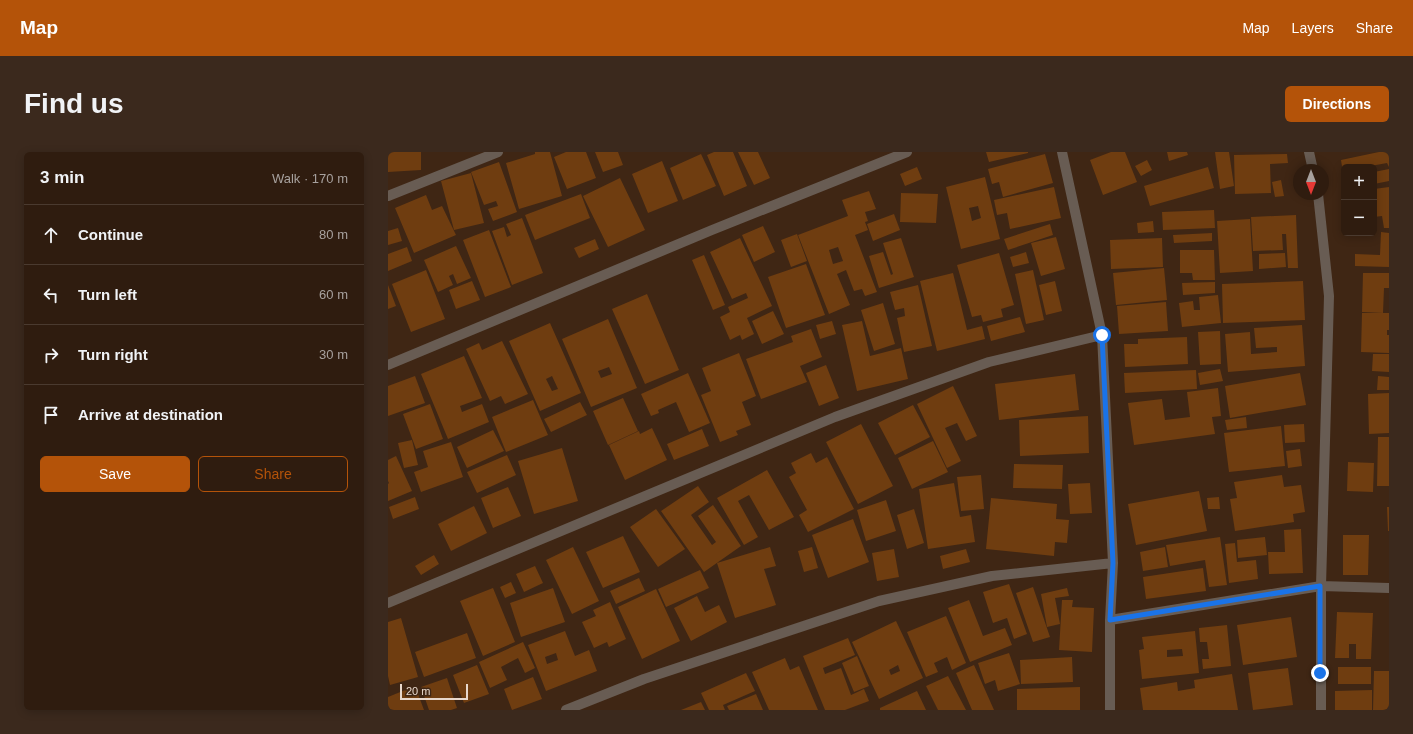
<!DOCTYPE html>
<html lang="en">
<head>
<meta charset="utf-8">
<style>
	:root { --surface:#2f1c0f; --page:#3b291d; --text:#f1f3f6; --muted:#a7a19e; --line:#4a3a2f; --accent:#b45309 }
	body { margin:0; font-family:Helvetica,sans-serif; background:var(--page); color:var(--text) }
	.controls { position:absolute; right:12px; top:12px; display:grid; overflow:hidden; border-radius:6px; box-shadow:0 2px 10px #0003 }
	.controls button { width:36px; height:36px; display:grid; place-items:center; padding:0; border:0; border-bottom:1px solid var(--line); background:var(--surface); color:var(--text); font:20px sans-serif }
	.compass { position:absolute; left:905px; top:12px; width:36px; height:36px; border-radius:50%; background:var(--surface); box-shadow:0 2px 10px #0003; rotate:180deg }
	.scale { position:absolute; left:12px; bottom:10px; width:68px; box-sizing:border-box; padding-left:4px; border:2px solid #e7d7cb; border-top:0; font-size:11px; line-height:14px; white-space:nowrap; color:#e7d7cb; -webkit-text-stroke:3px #3f2614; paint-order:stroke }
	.stop { position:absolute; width:12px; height:12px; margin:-9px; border:3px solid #1a73e8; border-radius:50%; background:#fff }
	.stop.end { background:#1a73e8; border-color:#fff; box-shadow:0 1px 4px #0008 }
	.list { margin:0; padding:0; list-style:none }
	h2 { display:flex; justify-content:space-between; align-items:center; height:52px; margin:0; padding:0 16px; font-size:17px }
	h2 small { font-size:13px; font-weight:400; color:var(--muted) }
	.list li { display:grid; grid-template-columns:26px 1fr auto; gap:12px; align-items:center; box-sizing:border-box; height:60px; padding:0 16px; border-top:1px solid var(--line) }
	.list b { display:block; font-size:15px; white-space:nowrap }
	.list em { font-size:13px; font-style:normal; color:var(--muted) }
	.actions { display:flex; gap:8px; padding:12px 16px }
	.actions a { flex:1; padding:9px 0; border:1px solid var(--accent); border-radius:6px; text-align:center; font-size:14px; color:var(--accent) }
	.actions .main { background:var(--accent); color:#fff }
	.icon { flex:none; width:22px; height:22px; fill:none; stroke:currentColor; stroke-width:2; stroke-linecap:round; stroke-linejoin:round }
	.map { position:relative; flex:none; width:1001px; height:558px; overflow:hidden; border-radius:6px }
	header { display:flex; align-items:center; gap:24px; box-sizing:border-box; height:56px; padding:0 20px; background:var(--accent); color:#fff }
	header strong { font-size:19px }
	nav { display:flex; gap:22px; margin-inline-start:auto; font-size:14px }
	.intro { display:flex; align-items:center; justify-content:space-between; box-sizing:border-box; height:96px; padding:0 24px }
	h1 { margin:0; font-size:28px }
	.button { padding:10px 18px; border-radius:6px; background:var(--accent); color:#fff; font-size:14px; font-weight:700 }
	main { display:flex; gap:24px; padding:0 24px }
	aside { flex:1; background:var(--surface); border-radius:6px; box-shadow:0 2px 10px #0003 }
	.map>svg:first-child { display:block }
</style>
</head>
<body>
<header>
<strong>Map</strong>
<nav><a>Map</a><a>Layers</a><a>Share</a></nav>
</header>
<div class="intro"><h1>Find us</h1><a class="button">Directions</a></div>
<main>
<aside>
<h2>3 min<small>Walk · 170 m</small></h2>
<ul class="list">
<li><svg class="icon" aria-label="ahead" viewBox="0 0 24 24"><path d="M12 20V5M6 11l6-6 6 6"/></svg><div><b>Continue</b></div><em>80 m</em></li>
<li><svg class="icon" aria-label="left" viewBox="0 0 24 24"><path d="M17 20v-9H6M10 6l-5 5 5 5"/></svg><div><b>Turn left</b></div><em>60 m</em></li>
<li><svg class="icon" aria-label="right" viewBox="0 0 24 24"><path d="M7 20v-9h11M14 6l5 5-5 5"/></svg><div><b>Turn right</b></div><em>30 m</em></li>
<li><svg class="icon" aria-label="arrive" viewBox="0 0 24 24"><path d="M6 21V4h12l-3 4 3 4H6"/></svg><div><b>Arrive at destination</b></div></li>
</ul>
<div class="actions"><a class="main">Save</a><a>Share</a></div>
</aside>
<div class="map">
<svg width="1001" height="558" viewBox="0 0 1001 558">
	<rect width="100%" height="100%" fill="#3f2614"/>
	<path fill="#6f3d10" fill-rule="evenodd" d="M0,0H33V18L0,20Z
		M147,0H162L174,44L131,57L118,11L147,2Z
		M178,0H198L208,26L179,37L166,5Z
		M207,0H230L235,13L215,20Z
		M326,0H345L359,34L336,44L319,3Z
		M350,0H370L382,26L366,33Z
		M598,0H640V1L601,10Z
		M723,0H737L749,30L715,43L702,8Z
		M779,0H799L800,3L781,9Z
		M827,0H841L846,34L832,37Z
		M991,0H1001V15L999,11L977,15H956L955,21L953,8Z
		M313,2L328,34L295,48L282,16Z
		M657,2L665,31L615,45L611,30L604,32L600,17Z
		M899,2L900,11L882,12L883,41L847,42L846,3Z
		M759,8L764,18L753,24L747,14Z
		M274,9L290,49L260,61L244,22Z
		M111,10L129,60L105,69L100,57L110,54L108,49L96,53L83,20Z
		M529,15L534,27L517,34L512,22Z
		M820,15L826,36L762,54L756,34Z
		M1001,17V29L986,32V20Z
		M83,21L96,71L66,78L53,29Z
		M597,25L612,87L573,97L558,35ZM590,54L593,66L584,69L581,56Z
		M232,26L257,78L220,95L195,44Z
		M893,28L896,44L887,45L884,30Z
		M666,35L673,66L622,77L619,61L609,63L606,48Z
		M1001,35V76H996L994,64L986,65V37Z
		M481,39L488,57L477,60L480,69L477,70L480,78L467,83L489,140L477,144L474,137L466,139L458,118L449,122L462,153L441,162L410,83L460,64L454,48ZM450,95L455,109L445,112L441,98Z
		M513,41L550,42L548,71L512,70Z
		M193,42L202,66L147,88L137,63Z
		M38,43L44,58L54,54L68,83L26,101L7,56Z
		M826,58L827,76L775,78L774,60Z
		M506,62L512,78L485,89L479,72Z
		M908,63L910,116H900L898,82H894L895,98L865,99L863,65Z
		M134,66L155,121L124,133L104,79L116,75L119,85L123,83L118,72Z
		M862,67L865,119L832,121L829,69Z
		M765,69L766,80L750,81L749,71Z
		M662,72L665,83L620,98L616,87Z
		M375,74L387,100L366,110L354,83Z
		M10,76L14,89L0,93V79Z
		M101,78L123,135L97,145L75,88Z
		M993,80L1001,81V115L967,114V102L992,103Z
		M824,81V89L786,91L785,83Z
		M409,82L419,109L403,115L393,88Z
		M668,85L677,117L653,124L643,91Z
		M352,86L384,154L359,166L366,182L354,188L352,183L342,188L332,165L342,160L340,155L360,146L358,141L344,147L322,100Z
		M513,86L526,125L491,136L481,104L495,100L503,123L505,122L495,91Z
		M774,86L775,115L723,117L722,88Z
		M207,87L211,97L191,106L186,96Z
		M68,94L83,126L69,132L65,122L61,124L65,133L50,140L36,108Z
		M19,95L24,109L0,119V102Z
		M792,98H826L827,128H805L804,121H792Z
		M638,100L641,111L625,115L622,105Z
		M611,101L626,153L613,157L615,165L595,170L593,163L584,165L569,113Z
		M897,101L898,115L871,117V102Z
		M316,103L337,153L325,158L304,108Z
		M418,112L437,163L398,176L380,125Z
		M776,116L779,148L728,153L725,121Z
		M38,118L57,167L23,180L4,132Z
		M645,118L656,168L638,172L627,122Z
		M565,121L579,178L594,174L597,187L549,199L532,129Z
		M975,121H1001V136H996L995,161L974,160Z
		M84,129L92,148L68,157L61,138Z
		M667,129L674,159L658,163L651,133Z
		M915,129L917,168L835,171L834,132Z
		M827,130V141L795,143L794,131Z
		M0,133L8,154L0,157Z
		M530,133L544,194L516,200L509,166L517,164L516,156L507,158L502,140Z
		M259,142L291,218L257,232L224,157Z
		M830,143L833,171L794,175L791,151L805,149L806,158H812L811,145Z
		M778,150L780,179L731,182L729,154Z
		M495,151L507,192L486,199L473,158Z
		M385,159L396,182L374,192L364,169Z
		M974,161H1001V178H999V183H1001V201L973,200Z
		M632,165L637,180L603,189L599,174Z
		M220,167L249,236L203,255L174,187ZM221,215L224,222L213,226L210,219Z
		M444,169L448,182L432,187L428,173Z
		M474,169L482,204L513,196L520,227L469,239L454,173Z
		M162,171L193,241L152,259L121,189ZM164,224L170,237L164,239L158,227Z
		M914,173L917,214L840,220L837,182L862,180L863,202L889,200V195L868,196L866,176Z
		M423,177L434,205L412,214L419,230L373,247L358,207L405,190L403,184Z
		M832,179L833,212L812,213L810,180Z
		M799,185L800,212L737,215L736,192H750V187Z
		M114,189L140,242L117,252L113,244L102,249L78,197L91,191L94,198Z
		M351,201L368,244L354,250L363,273L348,279L350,283L332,290L313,243L323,239L314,216Z
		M985,202H1001V220L984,219Z
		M76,204L94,246L72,254L74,260L94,252L101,270L60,287L33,222Z
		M438,213L451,246L431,254L418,221Z
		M832,217L835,229L812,233L810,221Z
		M808,218L809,237L737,241L736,221Z
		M300,221L322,271L301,280L288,250L270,258L271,261L263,264L253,242Z
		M912,221L918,253L842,266L837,234Z
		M687,222L691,258L611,268L607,232Z
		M27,224L37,251L0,264V234Z
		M990,224L1001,225V238H989Z
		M565,234L589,284L578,289L569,271L557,276L573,309L559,316L529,252Z
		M830,236L833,264L824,265L827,282L746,293L740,251L774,247L777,268L802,265L799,240Z
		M1001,241V281L981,282L980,242Z
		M235,246L250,279L220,293L205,259Z
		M145,248L160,283L118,300L104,265Z
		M192,250L199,263L163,280L156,267Z
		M42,252L55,287L28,297L15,262Z
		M525,253L542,285L507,303L490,271Z
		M700,264L701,301L632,304L631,268Z
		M858,265L859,276L839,278L837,268Z
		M473,272L505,334L470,352L438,290Z
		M916,272L917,290L897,291L896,273Z
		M893,274L897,314L841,320L836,281Z
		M264,276L279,308L237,328L221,293L251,279L252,282Z
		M314,277L321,294L286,308L279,292Z
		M105,278L116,299L79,316L69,295Z
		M990,285H1001V334H989Z
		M24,288L30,313L16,316L10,291Z
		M545,289L560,320L524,337L510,306Z
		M63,290L75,325L33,340L26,320L40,315L35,299Z
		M174,296L190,349L146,362L130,309Z
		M912,297L914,314L900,316L898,299Z
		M423,301L428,311L439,305L466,357L420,380L411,363L419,358L401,325L408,321L403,311Z
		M119,303L128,323L89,341L79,320Z
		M8,304L24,339L0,349V332L1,331L0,329V308Z
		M960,310L986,311L985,340L959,339Z
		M626,312L675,313L674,337L625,336Z
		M379,318L406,365L381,378L361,343L350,349L370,385L356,393L329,346Z
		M593,323L596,357L573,359L569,325Z
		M894,323L896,335L913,333L917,360L905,362L906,370L847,379L842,347L849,346L846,330Z
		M566,331L572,365L583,363L587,390L540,397L531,337Z
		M702,331L704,361L682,362L680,332Z
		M310,334L321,350L303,363L324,393L328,390L310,364L325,353L353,394L316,420L273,359Z
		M120,335L133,364L105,376L93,346Z
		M811,339L819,379L748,393L740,352Z
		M27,345L31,357L5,367L1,355Z
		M831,345L832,357H820L819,346Z
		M603,346L669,352L668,367L681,368L679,391L667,390L666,404L598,397Z
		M498,348L508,379L478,389L469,358Z
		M86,354L99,381L63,399L50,372Z
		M999,355H1001V379H1000Z
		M268,357L297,397L270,415L242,375Z
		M526,357L536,391L519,397L509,363Z
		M465,367L481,410L440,426L424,383Z
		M913,377L915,421L881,422L880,400H897L896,378Z
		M955,383H981L980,423H955Z
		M235,384L252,420L215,436L198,400Z
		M832,385L839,433L821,435L817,408L782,414L778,393Z
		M877,385L879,403L850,406L849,388Z
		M847,391L849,410L868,408L870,427L841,431L837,392Z
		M185,395L211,449L184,462L158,408Z
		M382,395L388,414L376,417L388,453L347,466L329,411Z
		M424,395L430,416L416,420L410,399Z
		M777,395L780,415L755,419L752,400Z
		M506,397L511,425L489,429L484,401Z
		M578,397L582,410L555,417L552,404Z
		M46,403L51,412L33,423L27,414Z
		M147,414L155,431L136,440L128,422Z
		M815,416L818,439L758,447L755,425Z
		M312,418L321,436L278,455L270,437Z
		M251,426L257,439L228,452L222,439Z
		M123,430L128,441L117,446L112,435Z
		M621,432L639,482L626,487L619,466L605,471L595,440Z
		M645,435L662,485L645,490L628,441Z
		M105,436L127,490L95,504L72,449Z
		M165,436L177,470L133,485L122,451Z
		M679,436L681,444L667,446L672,472L659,475L653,442Z
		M268,437L292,489L254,507L230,455Z
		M309,444L317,460L331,453L339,470L303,489L286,456Z
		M581,448L595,484L617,476L624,493L582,510L560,456Z
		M674,448H685L684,455L706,456L704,500L671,498Z
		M222,450L238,487L221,495L219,490L206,496L194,470L208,464L205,458Z
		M949,460L985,461L983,507H968V492H961V506H947Z
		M558,464L578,511L564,518L559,505L546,511L550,520L538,525L519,480Z
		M903,465L909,505L855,513L849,473Z
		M13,466L30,525L2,533L0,524V470Z
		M508,469L535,526L491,547L464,490ZM510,513L512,519L503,523L501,518Z
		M839,473L843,514L815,517L814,507H821L819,490H812L811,476Z
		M177,479L187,504L201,498L209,519L158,539L140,493ZM168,501L170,508L159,512L157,505Z
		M807,479L811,521L754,527L751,498L756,497L754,485ZM794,497L795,504L779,505V498Z
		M79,481L88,506L36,525L27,500Z
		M460,486L467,503L435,516L437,522L453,516L463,543L476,537L481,549L457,558H437L415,504Z
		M135,490L147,516L137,521L130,506L113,515L119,528L102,536L91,510Z
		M621,501L632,532L610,539L607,528L597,532L590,511Z
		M469,504L481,534L466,540L454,511Z
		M684,505L685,530L633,532L632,508Z
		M397,506L402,518L411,514L430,558H381L364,520Z
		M89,513L101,542L76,551L65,523Z
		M586,513L606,558H584L568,521Z
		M950,515H983V532H950Z
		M900,516L905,553L865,558L860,521Z
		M986,519H1001V558H985Z
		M358,521L367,539L335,553L337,558H321L313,541Z
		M844,522L850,558H755L752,536L789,530L790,539L807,536L806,528Z
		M560,524L578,558H550L538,534Z
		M145,525L154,547L124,558L116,537Z
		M59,526L69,556L63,558H41L33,535Z
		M27,534L36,558H0V545Z
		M692,535V558H629V537Z
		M984,538V558H947V539Z
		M529,539L538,558H492V556Z
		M368,542L375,558H341L339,554Z
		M313,550L317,558H293Z"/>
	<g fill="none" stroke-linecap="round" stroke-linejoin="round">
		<path stroke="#685c53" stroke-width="10" d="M674,0L714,183L725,411L722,468V558
			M921,0L925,18
			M930,42L941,144L933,434V558
			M0,44L110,0
			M0,213L324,78L519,0
			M0,451L447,265L601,210L714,183
			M722,468L933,434L1001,436
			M178,558L256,527L491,449L604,424L725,411"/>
	</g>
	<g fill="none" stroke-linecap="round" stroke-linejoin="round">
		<path stroke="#1a73e8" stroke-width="5" d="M714,183L725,411L722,468L932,434V521"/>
	</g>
</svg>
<div class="controls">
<button>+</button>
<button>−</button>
</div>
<svg class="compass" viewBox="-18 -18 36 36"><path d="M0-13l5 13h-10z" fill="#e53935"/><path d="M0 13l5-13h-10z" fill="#a7a19e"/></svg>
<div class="scale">20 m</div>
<div class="stop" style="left:714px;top:183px"></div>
<div class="stop end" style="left:932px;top:521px"></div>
</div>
</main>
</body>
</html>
